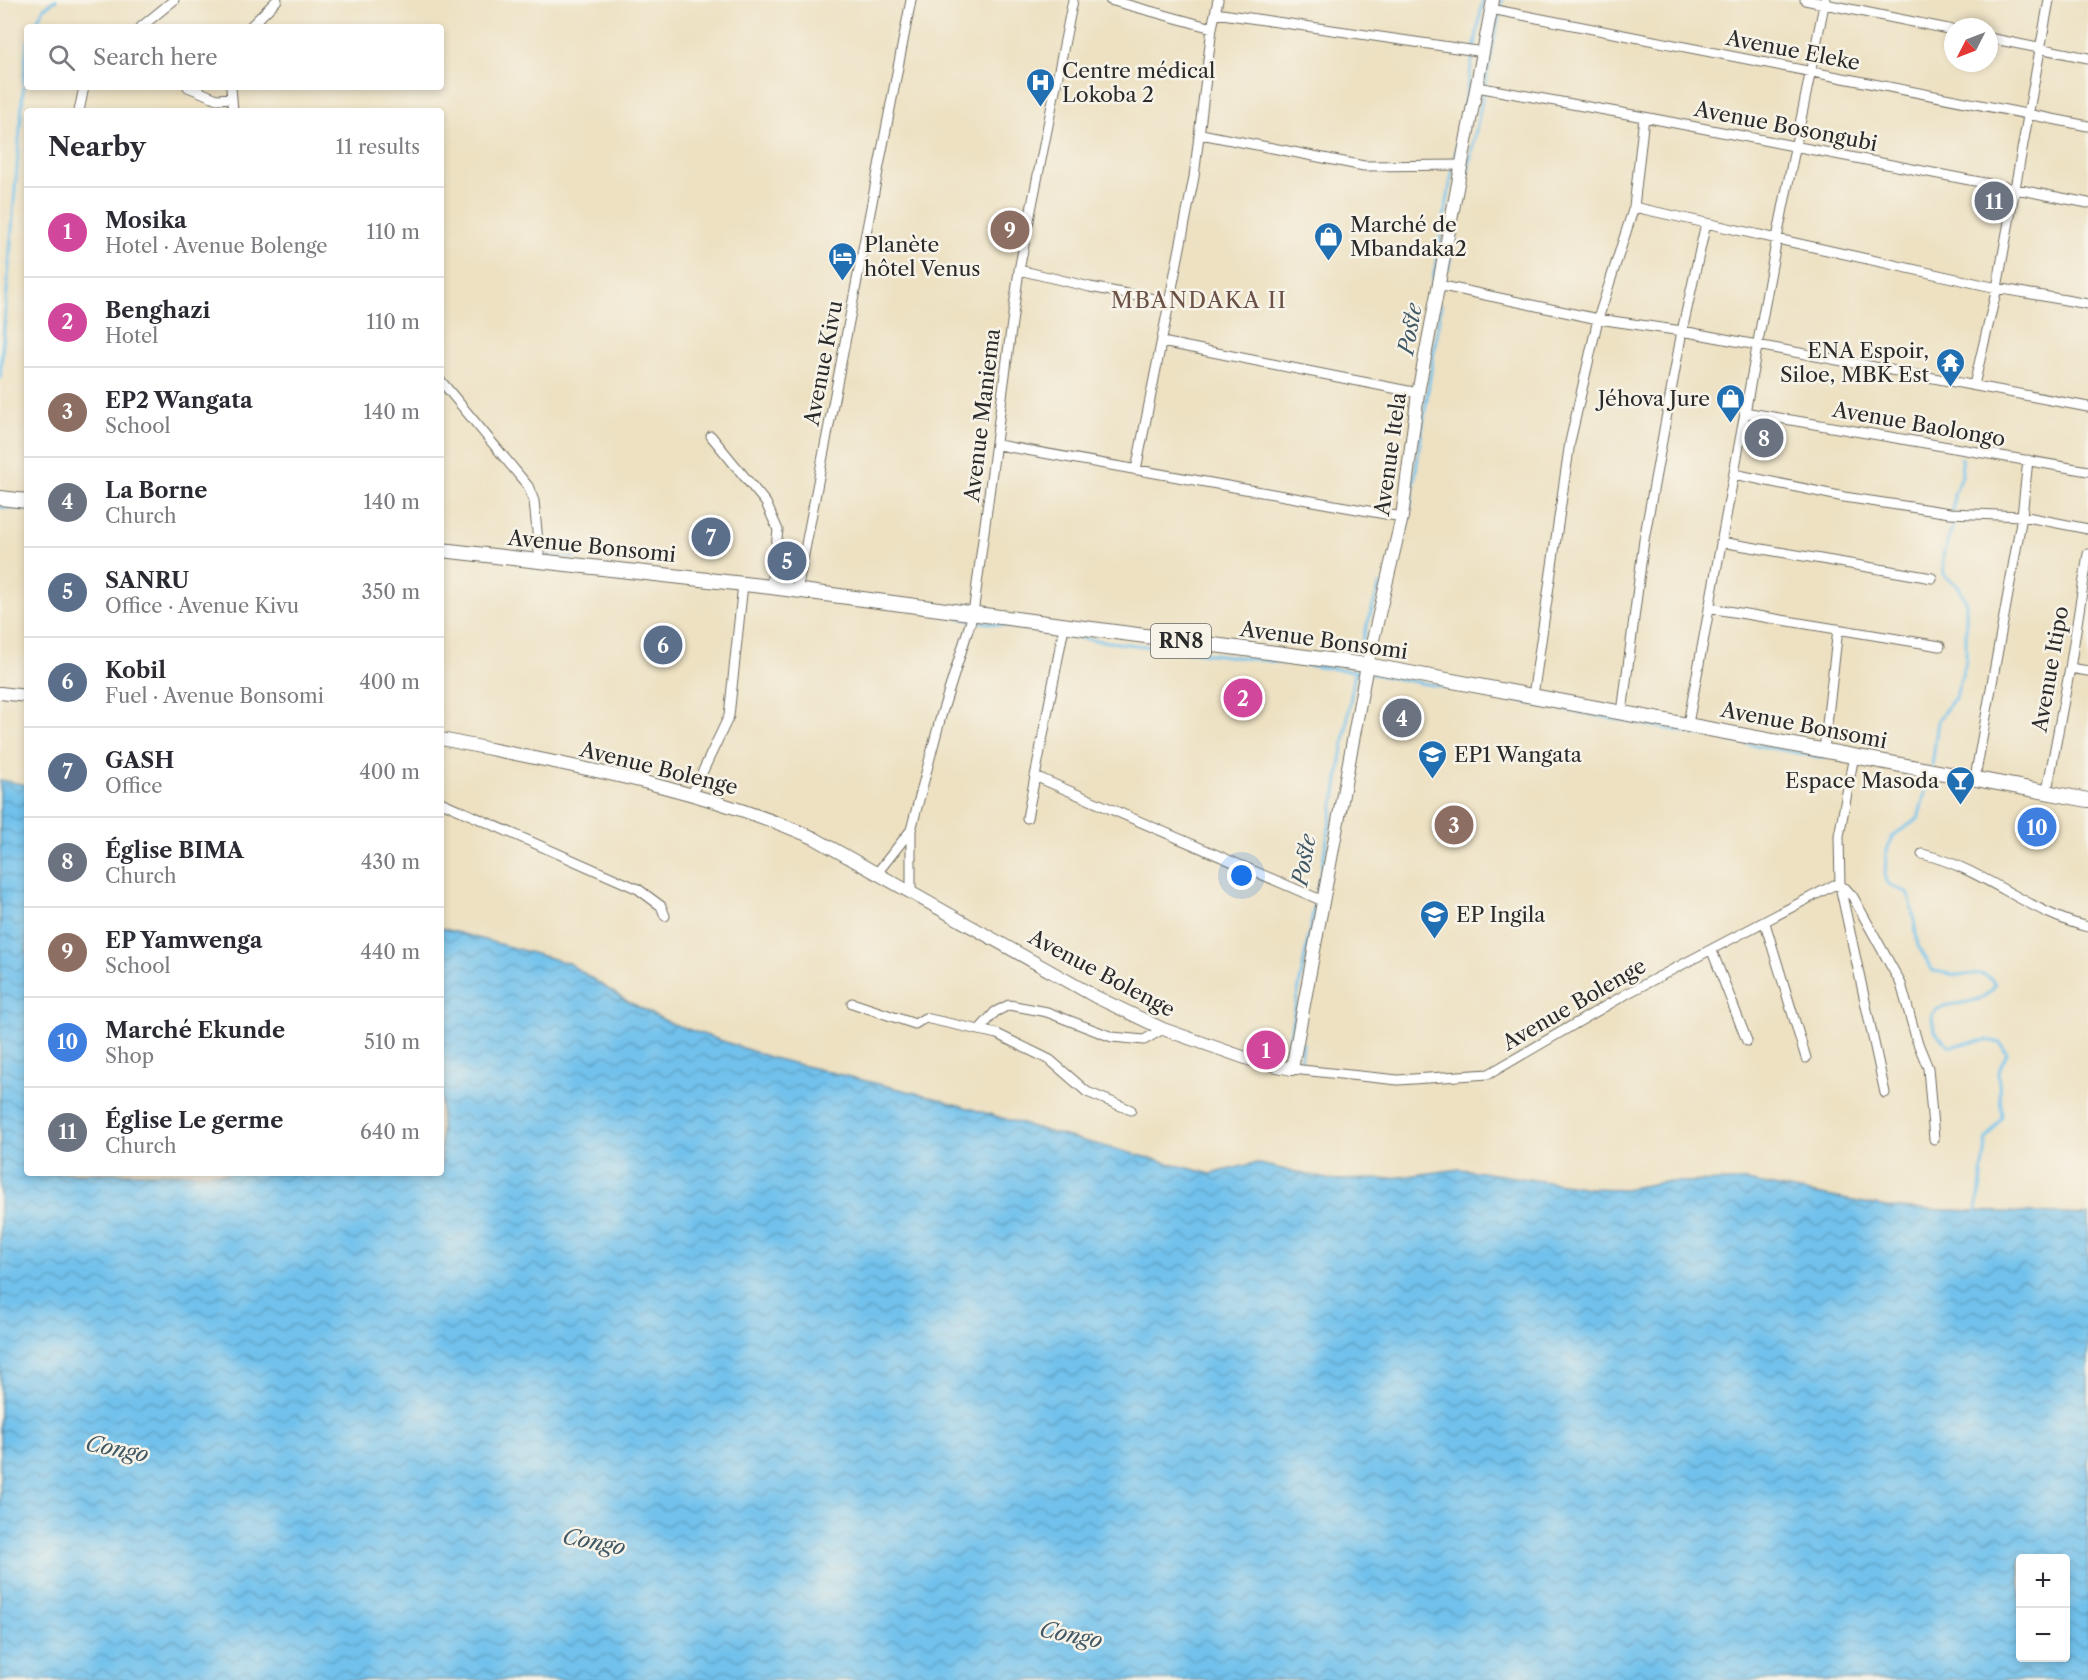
<!DOCTYPE html>
<html lang="en">
<head>
<meta charset="utf-8">
<style>
	:root { --surface:#fff; --page:#f2f2f3; --text:#2b2b33; --muted:#7c7c81; --line:#e1e1e2; --accent:#1f6fb2 }
	body { margin:0; font-family:"Libre Caslon Text",serif; background:var(--page); color:var(--text) }
	.controls { position:absolute; right:18px; bottom:18px; display:grid; overflow:hidden; border-radius:6px; box-shadow:0 3px 9px #0003 }
	.controls button { width:54px; height:54px; display:grid; place-items:center; padding:0; border:0; border-bottom:2px solid var(--line); background:var(--surface); color:var(--text); font:30px sans-serif }
	.compass { position:absolute; left:1944px; top:18px; width:54px; height:54px; border-radius:50%; background:var(--surface); box-shadow:0 3px 9px #0003; rotate:228deg }
	.you { position:absolute; left:1242px; top:876px; width:21px; height:21px; margin:-15px; border:4px solid #fff; border-radius:50%; background:#1a73e8; box-shadow:0 0 0 9px #1a73e833 }
	.badge { display:grid; place-items:center; width:39px; height:39px; border-radius:50%; background:var(--accent); color:#fff; font-size:20px; font-weight:700 }
	.pin { position:absolute; translate:-50% -50%; border:3px solid #fff; box-shadow:0 2px 6px #0006 }
	.list { margin:0; padding:0; list-style:none }
	h2 { display:flex; justify-content:space-between; align-items:center; height:78px; margin:0; padding:0 24px; font-size:26px }
	h2 small { font-size:20px; font-weight:400; color:var(--muted) }
	.list li { display:grid; grid-template-columns:39px 1fr auto; gap:18px; align-items:center; box-sizing:border-box; height:90px; padding:0 24px; border-top:2px solid var(--line) }
	.list b { display:block; font-size:22px; white-space:nowrap }
	.list p { margin:0; font-size:20px; white-space:nowrap; color:var(--muted) }
	.list em { font-size:20px; font-style:normal; color:var(--muted) }
	.icon { flex:none; width:33px; height:33px; fill:none; stroke:currentColor; stroke-width:2; stroke-linecap:round; stroke-linejoin:round }
	.map { position:relative; flex:none; width:2088px; height:1680px; overflow:hidden }
	.search { position:absolute; background:var(--surface); box-shadow:0 3px 9px #0003; left:24px; top:24px; width:420px; height:66px; display:flex; align-items:center; gap:15px; box-sizing:border-box; padding:0 21px; border-radius:6px; color:var(--muted); font-size:22px }
	.panel { position:absolute; background:var(--surface); box-shadow:0 3px 9px #0003; left:24px; top:108px; width:420px; height:1068px; border-radius:6px }
	.map>svg:first-child { display:block }
</style>
</head>
<body>
<div class="map">
<svg width="2088" height="1680" viewBox="0 0 2088 1680">
	<defs>
		<pattern id="water-waves" width="16" height="10" patternUnits="userSpaceOnUse" patternTransform="scale(1.5)"><rect width="16" height="10" fill="#71c1ec"/><path d="M0 5q4-4 8 0t8 0" fill="none" stroke="#5d9dbf"/></pattern>
	</defs>
	<rect width="100%" height="100%" fill="#f7f3e8"/>
	<filter id="ink" filterUnits="userSpaceOnUse"><feTurbulence type="fractalNoise" baseFrequency=".0167" numOctaves="2"/><feDisplacementMap in="SourceGraphic" scale="12" xChannelSelector="R" yChannelSelector="G"/><feConvolveMatrix kernelMatrix="1 2 1 2 8 2 1 2 1" color-interpolation-filters="sRGB"/></filter>
	<filter id="wash" filterUnits="userSpaceOnUse"><feTurbulence type="fractalNoise" baseFrequency=".008" numOctaves="4" result="noise"/><feDisplacementMap in="SourceGraphic" scale="24" xChannelSelector="R" yChannelSelector="G"/><feGaussianBlur stdDeviation="1.35" result="paint"/><feColorMatrix in="noise" values="0 0 0 0 0 0 0 0 0 0 0 0 0 0 0 0 0 1.4 0 .05"/><feComposite in="paint" operator="in"/></filter>
	<g filter="url(#wash)">
		<rect width="100%" height="100%" fill="#ede1c2"/>
		<path fill="url(#water-waves)" stroke="#4e768c" stroke-width="1.5" fill-rule="evenodd" d="M0,780L27,785V1173H441V928L568,963L625,1000L670,1023L772,1058L928,1096L1053,1133L1211,1174L1255,1163L1331,1180L1385,1179L1460,1169L1589,1188L1625,1189L1663,1182L1746,1181L1891,1208L2088,1215V1680H0ZM2020,1558H2066V1658H2020Z"/>
		<g fill="none" stroke-linecap="round" stroke-linejoin="round">
			<path stroke="#71c1ec" stroke-width="3" d="M34,27L44,8L56,0
				M1448,269L1502,0
				M1427,314L1483,0
				M0,378L27,41
				M0,507L27,509
				M514,551L576,558
				M1397,564L1408,521L1441,305
				M958,618L1093,640L1362,672
				M1356,660L1380,584
				M1368,673L1825,758
				M1932,767L1938,720L1956,696L1966,661V602L1959,587L1944,575L1943,555L1952,528L1954,494L1962,476L1961,458
				M1930,773L1918,819L1892,836L1886,854L1885,879L1887,883L1907,893L1911,902L1918,946L1933,971C1942,972 1952,975 1962,975C1977,974 1987,970 1995,985C1977,1012 1949,996 1932,1014C1932,1031 1937,1036 1950,1046L1987,1040L2000,1043L2007,1053L1998,1072L2002,1117L1987,1138L1977,1211
				M1286,1056L1336,792L1355,671
				M1301,1059L1303,1043"/>
		</g>
	</g>
	<g filter="url(#ink)">
		<g fill="none" stroke-linecap="round" stroke-linejoin="round">
			<defs>
				<path id="street" d="M1110,0L1212,28
					M1805,0L1953,30
					M1491,9L2088,126
					M1215,13L1484,52
					M141,27L174,0
					M250,27L277,0
					M1989,38L2088,58
					M188,87L217,99L231,98
					M231,87L233,111
					M1477,87L1644,117L2088,203
					M79,111L84,87
					M1201,134L1364,166L1463,165
					M1706,223L1997,288L2088,304
					M1019,270L1090,287L1170,302
					M1438,285L1598,319L1682,331L2088,407
					M1162,342L1418,393
					M441,381L528,486L534,501L540,562
					M1974,385L1997,288L2049,0
					M1744,412L2088,471
					M711,436L766,503L778,530L771,587
					M998,445L1402,517
					M1136,470L1194,177L1212,28L1218,0
					M1734,474L1844,497L1950,513L2022,516L2088,529
					M1721,542L1932,578
					M797,591L911,0
					M1709,608L1940,646
					M2070,668L2088,671
					M1533,696L1570,442L1598,319L1634,207L1644,117
					M1622,713L1644,540L1682,331L1706,223L1634,207
					M1688,724L1777,238L1825,0
					M1824,750L1838,629
					M1854,755L1839,836L1840,886L1885,1093
					M1037,777L1323,901
					M1975,778L2022,516L2028,460
					M2047,791L2070,668L2088,554
					M692,794L729,716L743,584
					M441,802L638,889L661,906L665,916
					M1027,818L1064,627
					M1922,854C1981,867 2029,913 2088,927
					M877,873L911,830
					M911,891V830L941,716L973,614L1019,270L1073,0
					M1765,923L1806,1058
					M1712,951L1747,1041
					M852,1003L915,1024L925,1018L997,1034L1050,1060L1087,1092L1131,1110
					M979,1030L995,1012L1009,1005L1047,1012L1112,1037L1144,1040L1163,1029
					M1292,1069L1398,1080L1489,1074L1628,993L1834,885L1845,888L1853,897L1901,984L1917,1041L1928,1068L1934,1139"/>
				<path id="secondary" d="M0,693L27,696
					M441,739C567,765 696,786 814,838L1096,997L1163,1029L1257,1062L1292,1069L1367,665L1402,517L1418,393L1493,0"/>
				<path id="primary" d="M0,498L27,501
					M441,550L771,587L1367,665L2088,800"/>
			</defs>
			<use href="#street" stroke="#6f6b60" stroke-width="11"/>
			<use href="#secondary" stroke="#6f6b60" stroke-width="14"/>
			<use href="#primary" stroke="#6f6b60" stroke-width="16"/>
			<use href="#street" stroke="#fff" stroke-width="9"/>
			<use href="#secondary" stroke="#fff" stroke-width="12"/>
			<use href="#primary" stroke="#fff" stroke-width="14"/>
		</g>
	</g>
	<defs>
		<symbol id="hospital-pin" viewBox="-11 -11 22 30"><path d="M0 17L-7.5 6A9.5 9.5 0 1 1 7.5 6Z" fill="#1f6fb2" stroke="#f7f3e8"/><path d="M-5-5h3v3.5h4V-5h3V5h-3V1.5h-4V5h-3Z" fill="#fff"/></symbol>
		<symbol id="shop-pin" viewBox="-11 -11 22 30"><path d="M0 17L-7.5 6A9.5 9.5 0 1 1 7.5 6Z" fill="#1f6fb2" stroke="#f7f3e8"/><path d="M-5-2.5h2.3a2.7 3.5 0 0 1 5.4 0H5L5.5 6h-11ZM-1.5-2.5h3a1.5 2.3 0 0 0-3 0Z" fill="#fff"/></symbol>
		<symbol id="hotel-pin" viewBox="-11 -11 22 30"><path d="M0 17L-7.5 6A9.5 9.5 0 1 1 7.5 6Z" fill="#1f6fb2" stroke="#f7f3e8"/><path d="M-6-4.5h1.5V1H6V5H4.5V3h-9V5H-6ZM-4 0a1.8 1.8 0 1 1 3.6 0ZM.5 0V-2.5h3Q6-2.5 6 0Z" fill="#fff"/></symbol>
		<symbol id="temple-pin" viewBox="-11 -11 22 30"><path d="M0 17L-7.5 6A9.5 9.5 0 1 1 7.5 6Z" fill="#1f6fb2" stroke="#f7f3e8"/><path d="M0-6L5-2H3V0L6.5 2.5H4V6H1.5V3h-3V6H-4V2.5H-6.5L-3 0V-2H-5Z" fill="#fff"/></symbol>
		<symbol id="school-pin" viewBox="-11 -11 22 30"><path d="M0 17L-7.5 6A9.5 9.5 0 1 1 7.5 6Z" fill="#1f6fb2" stroke="#f7f3e8"/><path d="M0-5L7-2L0 1L-7-2ZM-4 1L0 2.5L4 1V4Q0 6-4 4Z" fill="#fff"/></symbol>
		<symbol id="bar-pin" viewBox="-11 -11 22 30"><path d="M0 17L-7.5 6A9.5 9.5 0 1 1 7.5 6Z" fill="#1f6fb2" stroke="#f7f3e8"/><path d="M-6-5H6L.8 .8V4.5H3.5V6h-7V4.5H-.8V.8Z" fill="#fff"/></symbol>
	</defs>
	<g fill-rule="evenodd">
		<use href="#hospital-pin" x="1024" y="66" width="33" height="45"/>
		<use href="#shop-pin" x="1312" y="220" width="33" height="45"/>
		<use href="#hotel-pin" x="826" y="240" width="33" height="45"/>
		<use href="#temple-pin" x="1934" y="346" width="33" height="45"/>
		<use href="#shop-pin" x="1714" y="382" width="33" height="45"/>
		<use href="#school-pin" x="1416" y="738" width="33" height="45"/>
		<use href="#bar-pin" x="1944" y="764" width="33" height="45"/>
		<use href="#school-pin" x="1418" y="898" width="33" height="45"/>
	</g>
	<g text-anchor="middle" dominant-baseline="central" stroke-width="5" stroke-linejoin="round" paint-order="stroke">
		<rect fill="#f7f3e8" stroke="#686764" stroke-width="1.5" x="1151" y="624" width="60" height="34" rx="4.5"/>
		<g font-size="20" font-weight="bold" fill="#2b2b2b">
			<text x="1181" y="641">RN8</text>
		</g>
		<g font-size="21" fill="#2b2b2b" stroke="#f7f3e8">
			<text transform="translate(1793 50) rotate(11)">Avenue Eleke</text>
			<text transform="translate(1786 126) rotate(11)">Avenue Bosongubi</text>
			<text transform="translate(823 363) rotate(-79)">Avenue Kivu</text>
			<text transform="translate(982 415) rotate(-83)">Avenue Maniema</text>
			<text transform="translate(1919 424) rotate(10)">Avenue Baolongo</text>
			<text transform="translate(1390 454) rotate(-82)">Avenue Itela</text>
			<text transform="translate(592 546) rotate(6)">Avenue Bonsomi</text>
			<text transform="translate(1324 640) rotate(8)">Avenue Bonsomi</text>
			<text transform="translate(2050 669) rotate(-80)">Avenue Itipo</text>
			<text transform="translate(1804 725) rotate(11)">Avenue Bonsomi</text>
			<text transform="translate(659 768) rotate(14)">Avenue Bolenge</text>
			<text transform="translate(1102 973) rotate(28)">Avenue Bolenge</text>
			<text transform="translate(1574 1004) rotate(-30)">Avenue Bolenge</text>
		</g>
		<g font-size="21" fill="#2b2b2b" stroke="#f7f3e8" text-anchor="start">
			<text x="1062" y="70">Centre médical<tspan x="1062" dy="24">Lokoba 2</tspan></text>
			<text x="1350" y="224">Marché de<tspan x="1350" dy="24">Mbandaka2</tspan></text>
			<text x="864" y="244">Planète<tspan x="864" dy="24">hôtel Venus</tspan></text>
			<text x="1929" y="350" text-anchor="end">ENA Espoir,<tspan x="1929" dy="24">Siloe, MBK Est</tspan></text>
			<text x="1710" y="398" text-anchor="end">Jéhova Jure</text>
			<text x="1454" y="754">EP1 Wangata</text>
			<text x="1939" y="780" text-anchor="end">Espace Masoda</text>
			<text x="1456" y="914">EP Ingila</text>
		</g>
		<g font-size="22" letter-spacing="1.5" fill="#6c5246" stroke="#f7f3e8">
			<text x="1199" y="300">MBANDAKA II</text>
		</g>
		<g font-size="22" font-style="italic" fill="#405865" stroke="#f7f3e8">
			<text transform="translate(1410 329) rotate(-80)">Poste</text>
			<text transform="translate(1304 860) rotate(-80)">Poste</text>
			<text transform="translate(117 1449) rotate(11)">Congo</text>
			<text transform="translate(594 1542) rotate(11)">Congo</text>
			<text transform="translate(1071 1635) rotate(11)">Congo</text>
		</g>
	</g>
</svg>
<div class="controls">
<button>+</button>
<button>−</button>
</div>
<svg class="compass" viewBox="-18 -18 36 36"><path d="M0-13l5 13h-10z" fill="#e53935"/><path d="M0 13l5-13h-10z" fill="#7c7c81"/></svg>
<div class="you"></div>
<div class="pin badge" style="left:1266px;top:1050px;background:#d1479c">1</div>
<div class="pin badge" style="left:1243px;top:698px;background:#d1479c">2</div>
<div class="pin badge" style="left:1454px;top:825px;background:#8d6e63">3</div>
<div class="pin badge" style="left:1402px;top:718px;background:#6b7280">4</div>
<div class="pin badge" style="left:787px;top:561px;background:#5c6f8a">5</div>
<div class="pin badge" style="left:663px;top:645px;background:#5c6f8a">6</div>
<div class="pin badge" style="left:711px;top:537px;background:#5c6f8a">7</div>
<div class="pin badge" style="left:1764px;top:438px;background:#6b7280">8</div>
<div class="pin badge" style="left:1010px;top:230px;background:#8d6e63">9</div>
<div class="pin badge" style="left:2037px;top:827px;background:#3f7fe0">10</div>
<div class="pin badge" style="left:1994px;top:201px;background:#6b7280">11</div>
<div class="search"><svg class="icon" aria-label="search" viewBox="0 0 24 24"><circle cx="10" cy="10" r="6"/><path d="M15 15l6 6"/></svg>Search here</div>
<section class="panel">
<h2>Nearby<small>11 results</small></h2>
<ul class="list">
<li><span class="badge" style="background:#d1479c">1</span><div><b>Mosika</b><p>Hotel · Avenue Bolenge</p></div><em>110 m</em></li>
<li><span class="badge" style="background:#d1479c">2</span><div><b>Benghazi</b><p>Hotel</p></div><em>110 m</em></li>
<li><span class="badge" style="background:#8d6e63">3</span><div><b>EP2 Wangata</b><p>School</p></div><em>140 m</em></li>
<li><span class="badge" style="background:#6b7280">4</span><div><b>La Borne</b><p>Church</p></div><em>140 m</em></li>
<li><span class="badge" style="background:#5c6f8a">5</span><div><b>SANRU</b><p>Office · Avenue Kivu</p></div><em>350 m</em></li>
<li><span class="badge" style="background:#5c6f8a">6</span><div><b>Kobil</b><p>Fuel · Avenue Bonsomi</p></div><em>400 m</em></li>
<li><span class="badge" style="background:#5c6f8a">7</span><div><b>GASH</b><p>Office</p></div><em>400 m</em></li>
<li><span class="badge" style="background:#6b7280">8</span><div><b>Église BIMA</b><p>Church</p></div><em>430 m</em></li>
<li><span class="badge" style="background:#8d6e63">9</span><div><b>EP Yamwenga</b><p>School</p></div><em>440 m</em></li>
<li><span class="badge" style="background:#3f7fe0">10</span><div><b>Marché Ekunde</b><p>Shop</p></div><em>510 m</em></li>
<li><span class="badge" style="background:#6b7280">11</span><div><b>Église Le germe</b><p>Church</p></div><em>640 m</em></li>
</ul>
</section>
</div>
</body>
</html>
